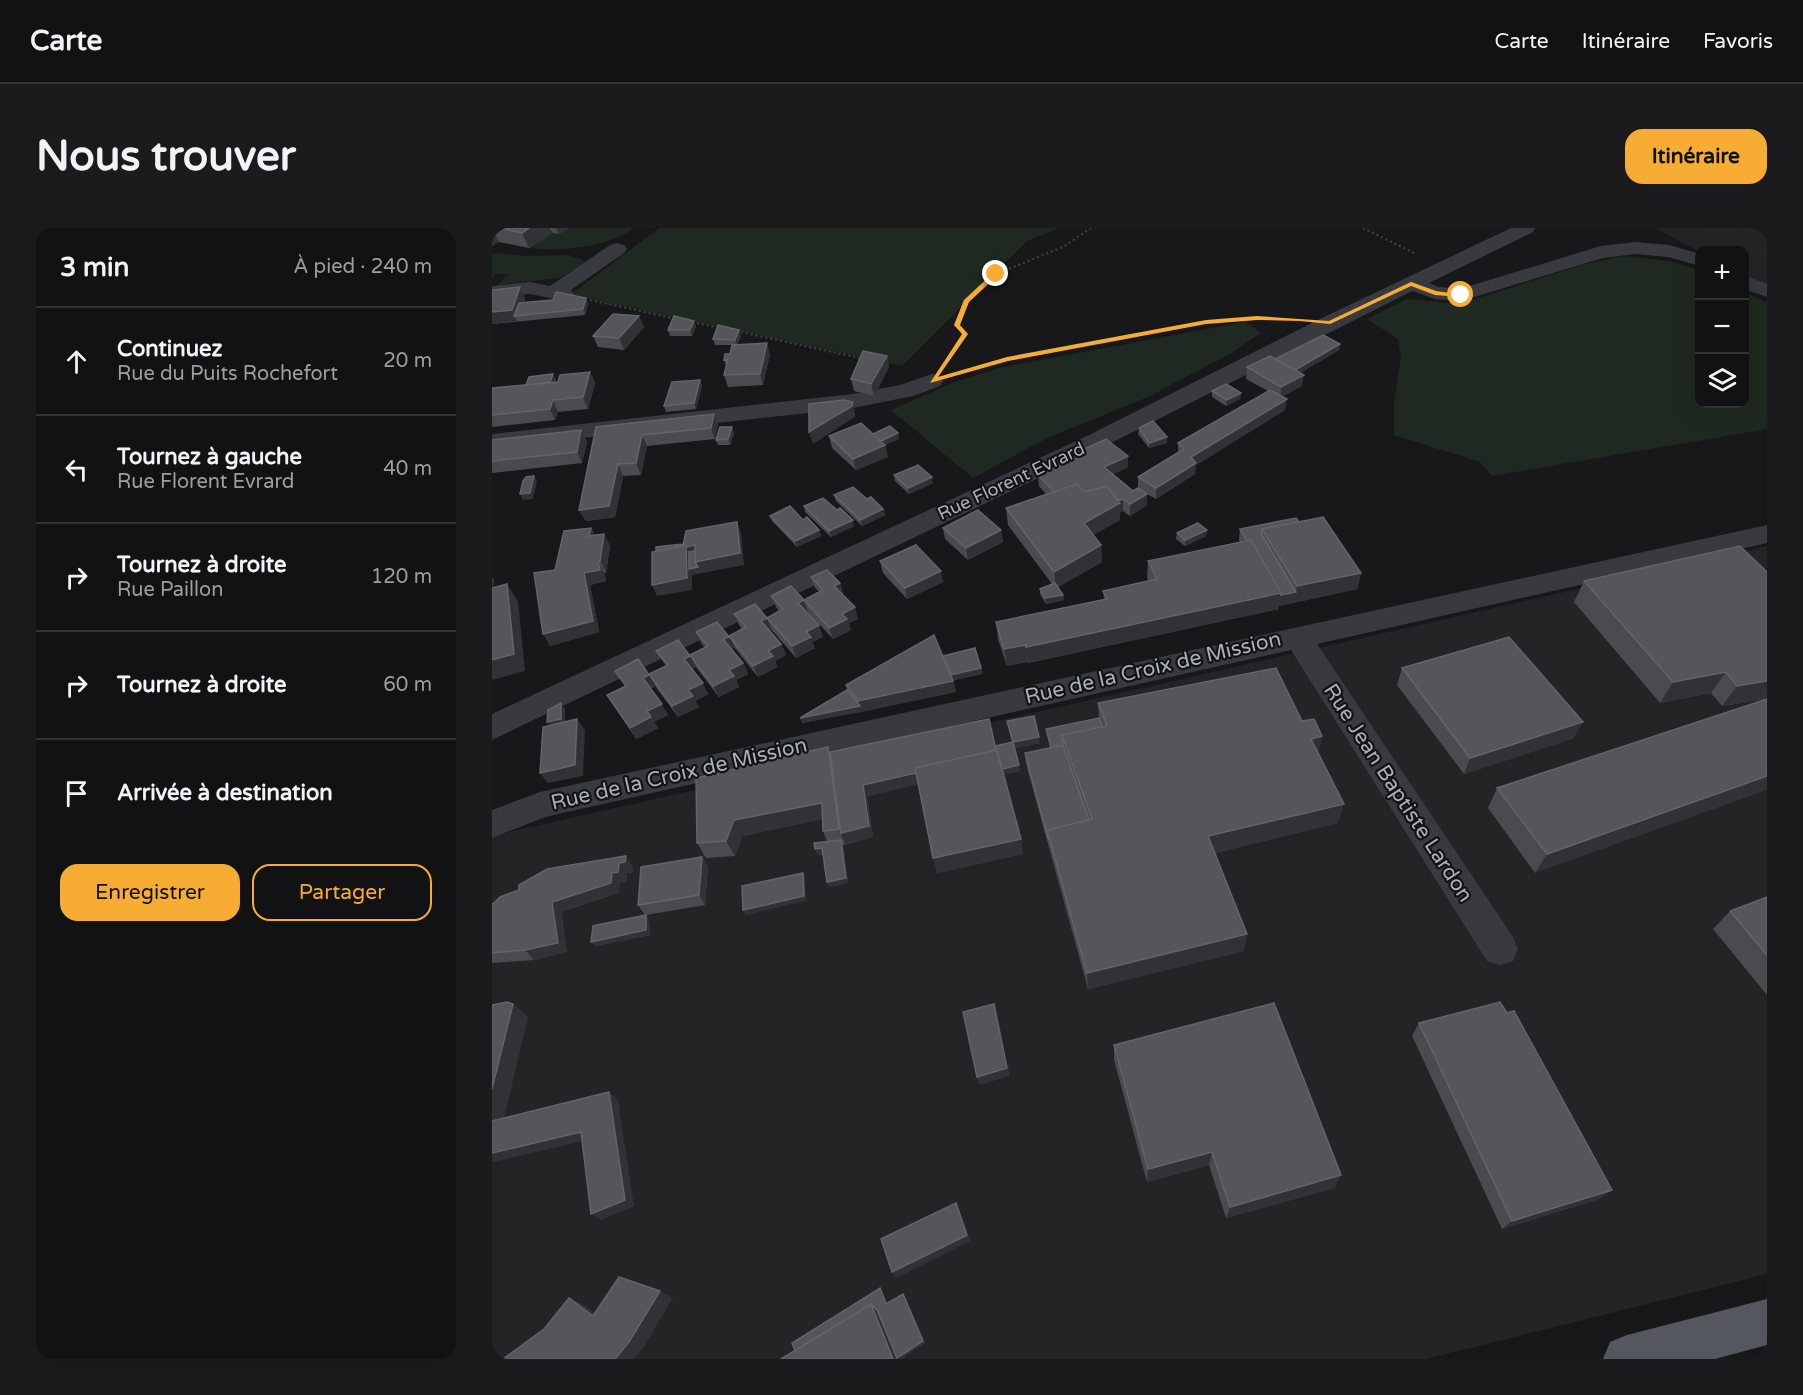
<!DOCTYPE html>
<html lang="fr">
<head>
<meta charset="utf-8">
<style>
	:root { --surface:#121214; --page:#1b1b1d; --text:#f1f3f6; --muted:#9c9ea0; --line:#313234; --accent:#f7ac33 }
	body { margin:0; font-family:"Varela Round",sans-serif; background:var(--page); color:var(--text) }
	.controls { position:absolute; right:18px; top:18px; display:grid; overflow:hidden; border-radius:12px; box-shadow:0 6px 24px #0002 }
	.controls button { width:54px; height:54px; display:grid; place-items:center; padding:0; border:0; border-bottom:2px solid var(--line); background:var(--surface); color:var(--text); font:30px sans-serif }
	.stop { position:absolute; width:18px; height:18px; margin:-14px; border:4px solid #f7ac33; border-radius:50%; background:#fff }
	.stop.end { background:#f7ac33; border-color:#fff; box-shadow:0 2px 6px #0008 }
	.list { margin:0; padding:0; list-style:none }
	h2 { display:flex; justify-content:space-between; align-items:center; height:78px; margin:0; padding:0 24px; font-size:26px }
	h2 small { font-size:20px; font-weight:400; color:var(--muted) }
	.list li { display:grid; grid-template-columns:39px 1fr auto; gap:18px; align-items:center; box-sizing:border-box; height:108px; padding:0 24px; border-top:2px solid var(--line) }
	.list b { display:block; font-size:22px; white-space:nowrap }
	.list p { margin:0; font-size:20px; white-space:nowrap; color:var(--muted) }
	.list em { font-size:20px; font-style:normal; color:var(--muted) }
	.actions { display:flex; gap:12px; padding:18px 24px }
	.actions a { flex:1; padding:14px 0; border:2px solid var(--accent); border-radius:18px; text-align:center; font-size:21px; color:var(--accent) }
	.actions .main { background:var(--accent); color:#111 }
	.icon { flex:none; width:33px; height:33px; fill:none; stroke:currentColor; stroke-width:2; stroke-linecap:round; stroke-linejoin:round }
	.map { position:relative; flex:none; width:1275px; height:1131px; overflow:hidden; border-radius:18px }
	header { display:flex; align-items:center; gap:36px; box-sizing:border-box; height:84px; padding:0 30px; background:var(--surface); border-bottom:2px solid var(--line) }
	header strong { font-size:28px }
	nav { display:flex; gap:33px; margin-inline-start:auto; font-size:21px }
	.intro { display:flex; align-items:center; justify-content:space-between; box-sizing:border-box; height:144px; padding:0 36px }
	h1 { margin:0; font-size:42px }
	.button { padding:15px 27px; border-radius:18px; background:var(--accent); color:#111; font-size:21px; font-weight:700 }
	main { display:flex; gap:36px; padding:0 36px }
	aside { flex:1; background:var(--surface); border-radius:18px; box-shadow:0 6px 24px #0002 }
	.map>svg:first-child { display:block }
</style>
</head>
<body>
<header>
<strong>Carte</strong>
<nav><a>Carte</a><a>Itinéraire</a><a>Favoris</a></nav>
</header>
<div class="intro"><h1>Nous trouver</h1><a class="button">Itinéraire</a></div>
<main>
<aside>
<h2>3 min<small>À pied · 240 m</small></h2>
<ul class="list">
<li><svg class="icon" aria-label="ahead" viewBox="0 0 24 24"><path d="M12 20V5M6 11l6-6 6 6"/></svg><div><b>Continuez</b><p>Rue du Puits Rochefort</p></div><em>20 m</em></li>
<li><svg class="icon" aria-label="left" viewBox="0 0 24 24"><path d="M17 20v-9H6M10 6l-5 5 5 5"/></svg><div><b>Tournez à gauche</b><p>Rue Florent Evrard</p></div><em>40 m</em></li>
<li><svg class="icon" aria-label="right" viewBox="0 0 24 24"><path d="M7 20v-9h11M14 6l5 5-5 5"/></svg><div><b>Tournez à droite</b><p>Rue Paillon</p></div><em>120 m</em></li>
<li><svg class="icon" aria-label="right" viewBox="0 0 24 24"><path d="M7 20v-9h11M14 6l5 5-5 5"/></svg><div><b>Tournez à droite</b></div><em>60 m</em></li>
<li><svg class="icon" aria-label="arrive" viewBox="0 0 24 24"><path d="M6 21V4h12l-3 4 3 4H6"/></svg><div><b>Arrivée à destination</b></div></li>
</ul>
<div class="actions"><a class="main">Enregistrer</a><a>Partager</a></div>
</aside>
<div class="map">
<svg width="1275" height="1131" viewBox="0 0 1275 1131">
	<rect width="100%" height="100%" fill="#18181a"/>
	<path fill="#242427" d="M1164,0H1275V60L1253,48L1252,22L1207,24Z
		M1275,318V1046L934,1131H0V608Z"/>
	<path fill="#202921" d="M78,0H142C117,19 69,24 37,20L61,5L67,6Z
		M167,0H567L535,13L410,138L78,67Z
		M0,25L34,28L76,27L91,32L92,36L67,50L5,57L17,46H3L0,51Z
		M1131,28L1178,33L1207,42L1208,176H1252L1253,64L1275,75V201L1000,248L988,234L902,207V174L909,130L906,111L875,91L915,71L967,76L1094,36Z
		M753,94L769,105L739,125L656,169L557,209L481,250L399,182L460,155L511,139Z"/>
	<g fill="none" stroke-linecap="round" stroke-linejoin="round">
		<path stroke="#3f4147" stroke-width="2" stroke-dasharray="2 3" stroke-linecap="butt" d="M871,0L924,26
			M98,72L184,91
			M200,94L228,100
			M244,103L372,131
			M454,133L473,106L465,97L474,74L504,46L571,19L599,0
			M467,145L515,131L714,94L787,90"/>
		<path fill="#393a3f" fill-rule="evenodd" d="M1019,0H1043L1041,4L937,55L947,59L968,61L1109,18L1143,14L1177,17L1208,26V38L1176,29L1143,26L1111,30L969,73L943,71L920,63L615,217L0,512V486L597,207L830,90Z
			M125,15L132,17L135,21L132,25L79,62L83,67L80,71L73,73L38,66L0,70V58L38,54L58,58L118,17Z
			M1252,47L1275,56V69L1252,61Z
			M440,146L448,148L451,153L448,158L421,168L361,180L0,220V206L361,166L408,157Z
			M1275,297V315L825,416L1021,709L1026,721L1021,733L1008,737L995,733L799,422L53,589L0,610V582L48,564Z"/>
		<path fill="#55575f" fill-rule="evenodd" d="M1275,1071V1117L1223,1131H1111L1118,1114L1135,1107Z"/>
	</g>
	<path fill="#494b4f" d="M0,0H78L67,6L61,5L37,20L7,14L0,18Z
		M33,70L32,75L94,70L96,75L93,87L0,96Z
		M202,93L204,98L200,108H178L176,102Z
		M152,99L132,122L106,119L101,108Z
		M247,102L249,108L245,116L278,126L271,157L236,159L232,147L234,138L232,132L238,126L240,117H223L221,111Z
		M848,116L847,122L808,145L810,158L791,168L793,182L704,237L703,246L664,271L653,265L655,266V277L638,288L631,283L628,284V292L601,307L609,317L610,334L566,359L571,367L572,372L554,376L548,366V361L560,356L516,297L514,280L554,266L547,258L546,247L562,239L561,235L636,239L621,246L641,263L646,260V249L686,224V215L776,163L754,151L755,139L783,131Z
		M395,128L397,139L382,168L362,163L359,151Z
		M98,144L103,155L96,181L66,184L63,192L0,199V160L34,157L64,152L63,154Z
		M210,157L204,181L174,184L172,178Z
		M720,163L749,165L748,171L734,178L720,169Z
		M222,186L226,197L223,211L155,218L149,247L131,248L123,289L94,293L87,282L104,199Z
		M647,200L675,209V215L657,220L646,206Z
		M89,202L95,214L90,235L0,245V212Z
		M242,205L238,217H226L224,212Z
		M381,206L407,211L393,217L396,229L364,242L340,220L337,208Z
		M402,247L441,255L417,266L403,253Z
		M342,267L375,271L391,281L393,287L370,298L344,273Z
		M312,278L362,298L339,309L313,284Z
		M278,288L311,292L327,302L329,308L305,319L280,293Z
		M807,294L869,345L865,361L787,378V381L536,435L535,434L515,438L506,411L504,394L612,371L611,363L657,353L655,350L656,333L748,315L747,312L748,301Z
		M99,300L103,307L112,306L118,318L114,345H112L114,353L98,357L107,404L58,418L63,342Z
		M451,300L509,302L511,314L476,332L453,311Z
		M715,302L714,308L693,318L684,311L685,305Z
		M388,333L451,354L415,371L391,345Z
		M319,349L348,355L351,366L366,391L357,395L359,402L341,411L315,383V384L327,397L331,409L320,414L323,420L304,430L279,401L275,390L287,383L284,379L279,368L312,372L327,364L323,360Z
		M1092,353L1275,471L1230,478L1219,465L1168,475L1082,374Z
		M242,386L279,402H278L289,416L294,427L283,433L285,439L266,449L242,419L237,408L250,401L247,397Z
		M204,404L242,420L239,421L251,435L256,446L244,452L247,459L227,469L203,438L198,427L213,420L209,415Z
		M164,423L198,428L203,439L200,441L216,466L203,473L207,479L186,489L163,458L157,446L174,438Z
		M451,428L489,440L490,446L461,452L464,464L310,495L308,490L355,462L354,457Z
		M910,440L1082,510L972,546L905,457Z
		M123,443L163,458L159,461L176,487L162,494L166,500L144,511L115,467L133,458Z
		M1275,471L1043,645L996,580L1005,560Z
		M606,475L810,493L830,508L826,524L846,595L723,625L752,723L596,761L534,536L533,525L558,520L554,501L607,490Z
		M515,493L548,515L522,520L528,543L511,546L531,626L445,645L426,556L375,568L381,609L351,617L356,655L337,659L331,626L326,627L323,621L335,613L331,603V591L250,608L243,628L214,630L205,615L336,519L338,524L503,518L520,514Z
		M210,629L216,639L213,677L154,687L157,692L158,707L103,718L153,687L146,677Z
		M141,639V644L135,645L134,654L128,655L126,665L69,684L75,724L42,732L0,735V676Z
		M1275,669V767L1221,701L1238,683Z
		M927,795L1120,962L1107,971L1010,1001L920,808Z
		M622,817L849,947L842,960L734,990L717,937L655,954L622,832Z"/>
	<path fill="#313235" d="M0,0L7,14L0,18Z
		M37,0H58L61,5L37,20L30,5Z
		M64,0H78L67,6Z
		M28,59L33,70L27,87L22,88L25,93L0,96V84Z
		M94,70L96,75L93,87L91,81Z
		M147,88L152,99L132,122L127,110Z
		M202,93L204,98L200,108L198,102Z
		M247,102L249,108L245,118L243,112Z
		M275,115L278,126L271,157L268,146Z
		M848,116L847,122L799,150L800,145Z
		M395,128L397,139L382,168L379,156Z
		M98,144L103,155L96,181L91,169Z
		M61,146L64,152L59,166L56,160Z
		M812,147L810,158L788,170L789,159Z
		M208,152L210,157L204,181L202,175Z
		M749,165L748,171L734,178L735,172Z
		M795,171L793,182L704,237L703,246L664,271V260L699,229Z
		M61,172L66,184L63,192L58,181Z
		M361,174L363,186V189L321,216L317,204Z
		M222,186L226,197L223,211L219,200Z
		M240,199L242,205L238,217L236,211Z
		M89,202L95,214L90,235L85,224Z
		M406,205L407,211L393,217L396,229L364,242L361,231L386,215Z
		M150,207L155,218L149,247L144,235Z
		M675,209V215L657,220V215Z
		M636,228V239L612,251V239Z
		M126,236L131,248L123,289L94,293L87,282Z
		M42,248L45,254L41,271L31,272L28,266Z
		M440,249L441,255L417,266L416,260Z
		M655,266V277L638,288V276Z
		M631,271V283L628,284V292L593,312L592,295L623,273Z
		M391,281L393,287L370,298L368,292Z
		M361,292L362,298L339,309L337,303Z
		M245,294L249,305L252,337L200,347V362L165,368L160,357L166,335L195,316L203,317Z
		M99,300L105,312L97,308Z
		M327,302L329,308L305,319L303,313Z
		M509,302L511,314L476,332L474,320Z
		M715,302L714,308L693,318V312Z
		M112,306L118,318L114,345L108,333Z
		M609,317L610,334L564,360L562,344Z
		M106,334L112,345L114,353L98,357L107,404L58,418L51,406L92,345Z
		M449,343L451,354L415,371L413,360Z
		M869,345L865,361L787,378V381L536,435L534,419L789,365L804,364L805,358Z
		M0,349L2,351L1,366H0Z
		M348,355L351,366L342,358Z
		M15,356L26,373L33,443L0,452V432Z
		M571,367L572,372L554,376L553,370Z
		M312,372L316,384L310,386L306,375Z
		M363,379L366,391L357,395L359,402L341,411L337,400L350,386Z
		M275,390L279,402L274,404L269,393Z
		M327,397L331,409L320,414L323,420L304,430L300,418L314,404Z
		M237,409L242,420L236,423L231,411Z
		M289,416L294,427L283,433L285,439L266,449L261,438L276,423Z
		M534,417L535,434L515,438L512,421Z
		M198,428L203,439L198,442L192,431Z
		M251,435L256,446L244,452L247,459L227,469L221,458L237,442Z
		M489,440L490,446L459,453L458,447Z
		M1234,444L1219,465L1168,475L1181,454Z
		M157,447L163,458L157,461L151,450Z
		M461,453L464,464L370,484L366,473Z
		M1275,453V471L1230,478L1245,458Z
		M211,455L216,466L203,473L207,479L186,489L180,478L196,462Z
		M69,475L73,481V497L59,500L55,494Z
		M170,476L176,487L162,494L166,500L144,511L138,500L155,483Z
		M368,478L370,484L310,495L308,490Z
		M85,491L93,502L91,548L56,555L48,545Z
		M1091,494L1082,510L972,546L978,530Z
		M830,508L825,528L819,511Z
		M547,509L548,515L522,520L521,514Z
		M336,519L342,535L371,557L506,527L508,538L375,568L381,609L353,616L347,601Z
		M527,537L528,543L510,546L509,541Z
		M1275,548V562L1043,645L1055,626Z
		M330,575L336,590L250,608L243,628L234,613L242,592Z
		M852,576L846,595L714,627L716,608Z
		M529,611L531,626L445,645L441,630Z
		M349,612L351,617L356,655L337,659L335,654Z
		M330,620L333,625L326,627L323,621Z
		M134,628L141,639V644L135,645L134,654L128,655L126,665L69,684L75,724L42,732L33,722L60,674L120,645Z
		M210,629L216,639L213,677L207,667Z
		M311,645L313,650L314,673L254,687L251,682Z
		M154,687L157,692L158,707L103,718L99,714Z
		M755,706L752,723L596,761L595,745Z
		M21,776L36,789L4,924L89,904L99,911L1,934L0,933V861Z
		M502,776L518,848L487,857L485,849Z
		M117,864L126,872L142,978L109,992L99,986Z
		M720,924L717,937L655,954L656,941Z
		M849,947L842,960L734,990L738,979Z
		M1120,962L1107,971L1010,1001L1020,993Z
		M464,975L467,981L478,1013L404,1050L400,1044Z
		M388,1060L390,1063L397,1079L394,1076Z
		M168,1063L181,1070L151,1120L142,1131H123Z
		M411,1066L413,1068L433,1115L410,1131H401L379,1076L388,1084Z
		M77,1070L92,1077L116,1095L101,1088Z"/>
	<path fill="#54565b" stroke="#61646a" stroke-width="1.5" d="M7,0H37L30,5Z
		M28,59L20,82L0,84V62Z
		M64,64L94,70L91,81L22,88L27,75L61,72Z
		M121,86L147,88L127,110L101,108Z
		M182,88L202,93L198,102H176Z
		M226,97L247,102L243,112L221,111Z
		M831,107L848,116L803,142L783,131Z
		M275,115L268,146L232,147L236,131L232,132L233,126H238L240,117Z
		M371,123L395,128L379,156L359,151Z
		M778,128L812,147L789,159L755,139Z
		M98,144L91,169L61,172L58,181L0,187V160L66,154L68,147Z
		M61,146L58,154L34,157L37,149Z
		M208,152L202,175L172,178L180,154Z
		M734,156L749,165L735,172L720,163Z
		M778,162L795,171L699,229L704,235L664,260L646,249L692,221L686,215Z
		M352,172L361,174L360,178L317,204V176Z
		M222,186L219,200L150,207L144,235L126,236L117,278L87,282L104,199Z
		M661,193L675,209L657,215L647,200Z
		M369,195L393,217L361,231L337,208Z
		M398,198L406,205L389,213L381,206Z
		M228,199H240L236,211L224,212Z
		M89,202L85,224L0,233V212Z
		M614,211L636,228L612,239L641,263L646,260L655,266L638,276L631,271L626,273L615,258L593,264L585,256L562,264L546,247L564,238L561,235Z
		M426,237L440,249L416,260L402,247Z
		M42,248L38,265L28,266L31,253L34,249Z
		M585,256L593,264L615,258L628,275L592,295L609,317L562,344L514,280Z
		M361,259L375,271L379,269L391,281L368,292L342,267Z
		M331,270L345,282L348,280L361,292L337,303L312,278Z
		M298,278L311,292L315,289L327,302L303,313L278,288Z
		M486,282L509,302L474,320L451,300Z
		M831,289L869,345L805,358L770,301Z
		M804,290L807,294L770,301V307L804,364L789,367V365L759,312L755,313L748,301Z
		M245,294L248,325L203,334V317L194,319L195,350L160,357V324L191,318L194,303Z
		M706,295L715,302L693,312L685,305Z
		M99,300L97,308L112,306L108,333L106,334L108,342L92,345L101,393L51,406L42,345L63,342L72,303Z
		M759,312L789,365L534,419V417L512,421L504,394L615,371L611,363L665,351L656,333Z
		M192,316L191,318L164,323V319Z
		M424,317L449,343L413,360L388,333Z
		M1248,318L1275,344V453L1245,458L1234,444L1181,454L1092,353Z
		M203,323V334L206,339L197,341V324Z
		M335,342L348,355L342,358L363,379L350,386L355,391L337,400L312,372L331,362L319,349Z
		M563,355L571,367L553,370L548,361Z
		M15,356L22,426L0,432V360Z
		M299,358L312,372L306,375L327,397L314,404L319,409L300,418L275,390L291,381L279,368Z
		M263,376L275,390L269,393L289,416L276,423L281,428L261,438L237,408L254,399L242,386Z
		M225,394L237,409L231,411L251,435L237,442L242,448L221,458L198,427L216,418L204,404Z
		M442,407L461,453L366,473L354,457Z
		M1017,409L1091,494L978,530L910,440Z
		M186,412L198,428L192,431L211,455L196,462L201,468L180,478L157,446L176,437L164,423Z
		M483,420L489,440L459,447L451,428Z
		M146,431L157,447L151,450L170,476L155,483L159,489L138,500L115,467L134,458L123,443Z
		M784,440L810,493L822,491L830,508L819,511L852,576L716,608L755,706L595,745L555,602L600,591L570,507L615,498L606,475Z
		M355,462L368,478L308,490Z
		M1275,471V548L1055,626L1005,560Z
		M69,475V491L55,494L56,482Z
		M542,488L547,509L521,514L527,537L510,541L503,518L521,514L515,493Z
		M607,490L610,499L570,507L571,517L559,519L554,501Z
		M85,491L83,537L48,545L51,499Z
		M497,491L504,522L423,540L424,545L371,557L377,598L349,605L338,524Z
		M571,517L597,592L555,602L556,611L533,525Z
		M336,519L347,601L331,603L330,575L242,592L234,613L205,615L204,550Z
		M505,522L529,611L441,630L423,540Z
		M349,612L354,650L335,654L330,620L323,621L322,615Z
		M134,628L133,634L127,635L126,644L120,645L119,655L60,674L66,715L33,722L0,725V676L2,675L8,669L27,662V657L55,641Z
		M210,629L207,667L146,677L149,639Z
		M311,645L312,668L251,682L250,658Z
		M1275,669V727L1238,683Z
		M154,687V702L99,714L101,698Z
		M15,774L21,776L0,861V777Z
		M1008,774L1015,785L1022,783L1120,962L1020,993L927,795Z
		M782,775L849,947L738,979L720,924L656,941L622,817Z
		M502,776L515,840L485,849L471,784Z
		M117,864L133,972L99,986L89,904L0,925V893Z
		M464,975L475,1007L400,1044L389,1011Z
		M127,1049L168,1063L137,1114L123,1131H11L52,1101L77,1070L101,1088Z
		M388,1060L394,1076L411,1066L431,1113L405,1130L385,1082L379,1076L303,1123L300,1115Z
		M379,1076L401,1131H289Z"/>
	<path fill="#f7ac33" d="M502,44L507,46L477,74L468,97L476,106L446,149L515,129L714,92L765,88L837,93L919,54L944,63L972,67L969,69L943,67L919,58L838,96L808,93L765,92L714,96L516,133L438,155L470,106L462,97L472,72Z"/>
	<g text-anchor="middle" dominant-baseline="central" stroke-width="4.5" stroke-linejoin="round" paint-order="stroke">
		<g font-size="18" fill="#aab0ba" stroke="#131315">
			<text transform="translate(519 253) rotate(-25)">Rue Florent Evrard</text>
		</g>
		<g font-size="21" fill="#aab0ba" stroke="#131315">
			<text transform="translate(661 440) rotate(-13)">Rue de la Croix de Mission</text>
			<text transform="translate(187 546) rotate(-13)">Rue de la Croix de Mission</text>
			<text transform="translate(906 565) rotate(57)">Rue Jean Baptiste Lardon</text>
		</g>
	</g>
</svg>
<div class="controls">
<button>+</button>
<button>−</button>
<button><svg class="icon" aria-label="layers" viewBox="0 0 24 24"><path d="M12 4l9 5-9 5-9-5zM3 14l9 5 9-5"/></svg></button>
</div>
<div class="stop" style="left:969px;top:67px"></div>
<div class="stop end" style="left:504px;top:46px"></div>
</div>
</main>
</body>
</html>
